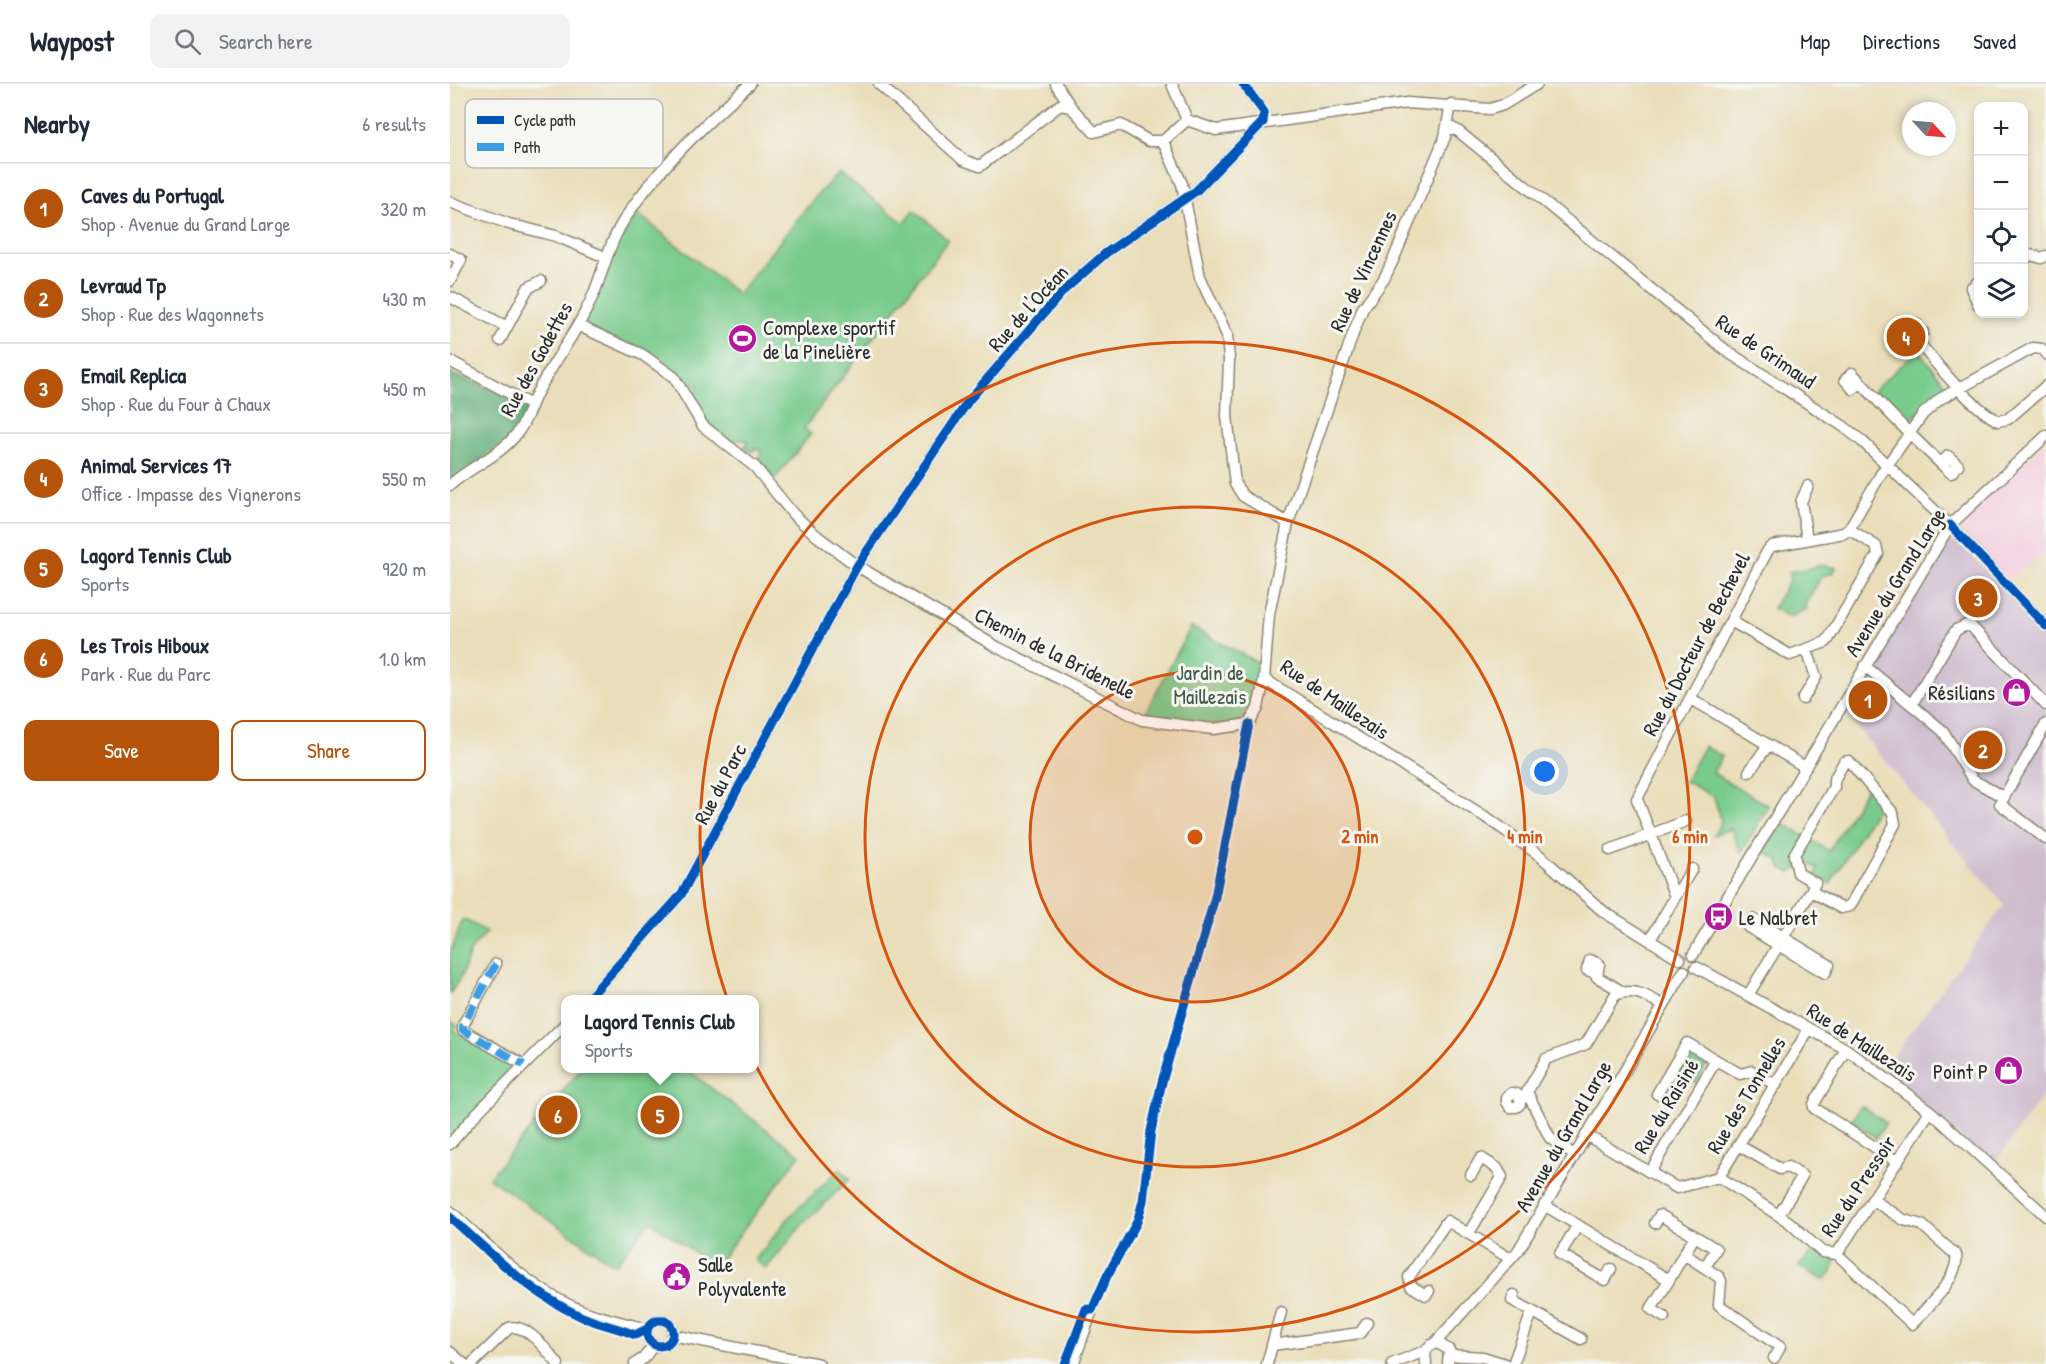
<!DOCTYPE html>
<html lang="en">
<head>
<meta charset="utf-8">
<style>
	:root { --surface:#fff; --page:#f2f2f3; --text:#1f2937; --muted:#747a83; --line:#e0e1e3; --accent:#b45309 }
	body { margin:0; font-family:"Patrick Hand",sans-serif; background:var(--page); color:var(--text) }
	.controls { position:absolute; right:18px; top:18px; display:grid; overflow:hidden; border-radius:12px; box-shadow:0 3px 9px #0003 }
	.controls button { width:54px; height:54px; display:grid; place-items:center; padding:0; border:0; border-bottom:2px solid var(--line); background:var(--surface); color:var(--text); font:30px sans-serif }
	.compass { position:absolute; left:1452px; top:18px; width:54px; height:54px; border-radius:50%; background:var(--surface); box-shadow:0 3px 9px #0003; rotate:116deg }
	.you { position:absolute; left:1095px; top:688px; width:21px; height:21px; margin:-15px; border:4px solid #fff; border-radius:50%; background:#1a73e8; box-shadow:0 0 0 9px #1a73e833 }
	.badge { display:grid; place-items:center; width:39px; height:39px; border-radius:50%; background:var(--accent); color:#fff; font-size:20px; font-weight:700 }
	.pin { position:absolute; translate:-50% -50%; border:3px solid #fff; box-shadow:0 2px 6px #0006 }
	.popup { position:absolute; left:111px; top:911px; width:198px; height:78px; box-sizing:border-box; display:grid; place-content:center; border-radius:12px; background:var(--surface); filter:drop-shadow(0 2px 4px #0005); font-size:20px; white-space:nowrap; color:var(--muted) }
	.popup b { font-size:22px; color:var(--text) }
	.popup::after { content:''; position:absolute; left:50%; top:100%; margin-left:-12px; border:12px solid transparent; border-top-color:var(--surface) }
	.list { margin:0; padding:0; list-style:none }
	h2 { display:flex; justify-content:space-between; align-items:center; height:78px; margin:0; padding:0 24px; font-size:26px }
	h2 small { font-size:20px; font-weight:400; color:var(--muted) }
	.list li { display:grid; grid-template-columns:39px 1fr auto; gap:18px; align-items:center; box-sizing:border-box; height:90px; padding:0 24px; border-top:2px solid var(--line) }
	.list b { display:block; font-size:22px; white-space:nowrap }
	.list p { margin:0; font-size:20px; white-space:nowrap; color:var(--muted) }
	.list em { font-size:20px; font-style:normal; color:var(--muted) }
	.actions { display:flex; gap:12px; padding:18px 24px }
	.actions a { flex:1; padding:14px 0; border:2px solid var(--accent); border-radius:12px; text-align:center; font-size:21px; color:var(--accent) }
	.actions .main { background:var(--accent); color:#fff }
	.icon { flex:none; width:33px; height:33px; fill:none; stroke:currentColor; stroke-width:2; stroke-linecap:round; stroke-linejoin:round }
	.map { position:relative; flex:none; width:1596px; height:1280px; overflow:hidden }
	header { display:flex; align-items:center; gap:36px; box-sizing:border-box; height:84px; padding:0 30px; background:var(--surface); border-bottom:2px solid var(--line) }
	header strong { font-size:28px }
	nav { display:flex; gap:33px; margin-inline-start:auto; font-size:21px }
	.search { width:420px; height:54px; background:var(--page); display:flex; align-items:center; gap:15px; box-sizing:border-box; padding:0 21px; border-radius:12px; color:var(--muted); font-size:22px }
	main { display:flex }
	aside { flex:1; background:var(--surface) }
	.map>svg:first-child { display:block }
</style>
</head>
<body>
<header>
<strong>Waypost</strong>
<div class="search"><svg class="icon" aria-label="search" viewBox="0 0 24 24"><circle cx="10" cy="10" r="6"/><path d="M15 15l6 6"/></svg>Search here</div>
<nav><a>Map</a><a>Directions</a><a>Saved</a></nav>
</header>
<main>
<aside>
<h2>Nearby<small>6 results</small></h2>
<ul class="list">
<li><span class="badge">1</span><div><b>Caves du Portugal</b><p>Shop · Avenue du Grand Large</p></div><em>320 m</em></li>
<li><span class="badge">2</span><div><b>Levraud Tp</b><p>Shop · Rue des Wagonnets</p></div><em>430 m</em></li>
<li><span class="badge">3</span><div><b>Email Replica</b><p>Shop · Rue du Four à Chaux</p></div><em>450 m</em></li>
<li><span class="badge">4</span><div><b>Animal Services 17</b><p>Office · Impasse des Vignerons</p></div><em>550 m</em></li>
<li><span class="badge">5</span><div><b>Lagord Tennis Club</b><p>Sports</p></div><em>920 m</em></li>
<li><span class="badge">6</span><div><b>Les Trois Hiboux</b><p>Park · Rue du Parc</p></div><em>1.0 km</em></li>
</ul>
<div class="actions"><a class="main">Save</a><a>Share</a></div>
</aside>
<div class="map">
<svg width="1596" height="1280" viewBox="0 0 1596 1280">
	<rect width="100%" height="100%" fill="#f6f6f2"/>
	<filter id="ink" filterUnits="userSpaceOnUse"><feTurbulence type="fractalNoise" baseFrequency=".0167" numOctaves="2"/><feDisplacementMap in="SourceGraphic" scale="12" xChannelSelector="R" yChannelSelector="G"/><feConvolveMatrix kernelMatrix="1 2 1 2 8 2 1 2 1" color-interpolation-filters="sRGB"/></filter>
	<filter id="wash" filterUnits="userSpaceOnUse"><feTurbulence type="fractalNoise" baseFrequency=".008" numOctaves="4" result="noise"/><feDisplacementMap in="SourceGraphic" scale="24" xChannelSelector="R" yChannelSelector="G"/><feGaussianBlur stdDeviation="1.35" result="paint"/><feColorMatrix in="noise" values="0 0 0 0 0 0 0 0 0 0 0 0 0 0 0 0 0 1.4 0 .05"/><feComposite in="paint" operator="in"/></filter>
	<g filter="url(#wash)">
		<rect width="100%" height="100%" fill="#eadeba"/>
		<path fill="#f3cfdf" d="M1596,359V470L1558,496L1513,449L1512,437L1516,429Z"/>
		<path fill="#cfbdce" d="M1500,458L1509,459L1596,549V1006L1544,1080L1430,990L1554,821L1396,630L1493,464Z"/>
		<path fill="#79cb8c" stroke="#527b5c" stroke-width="1.5" d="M389,89L454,139L464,126L498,156L354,344L361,350L324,396L319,391L321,388L308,374L312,368L305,364L302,368L294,363L298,358L295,356L279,357L250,330L239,314L248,303L245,300L242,303L211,280L132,241L157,174L183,126L288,210L366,112Z
			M1468,266L1498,303L1455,340L1424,306Z
			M1374,481L1386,484L1383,489L1372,492L1355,520L1357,525L1339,533L1323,524L1340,495L1338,488Z
			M741,543L812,581C811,597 810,617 801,630C786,651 716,636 693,633Z
			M1254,662L1272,672L1263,689L1319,722L1291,769L1281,745L1264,751L1271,737L1264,713L1235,697Z
			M1418,701L1431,717L1380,800L1365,791L1368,785L1356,778L1341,789L1331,784L1329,777L1314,767L1331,738L1379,767Z
			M13,835L37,848L21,866L11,893L0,910V870Z
			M0,937L7,941L4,947L63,978L67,984L0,1054Z
			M1238,966L1258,978L1246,999L1225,986Z
			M131,985H236L350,1071L265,1183L200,1137L165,1181L39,1094Z
			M1411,1022L1436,1039L1426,1054L1401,1037Z
			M390,1085L400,1095L352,1141L316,1185L305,1176L340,1132Z
			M1365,1166L1385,1173C1386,1182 1381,1193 1373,1196L1348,1182Z"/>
		<path fill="#62af78" stroke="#466d52" stroke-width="1.5" d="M0,289L81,321L68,348L0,401Z"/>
	</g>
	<g filter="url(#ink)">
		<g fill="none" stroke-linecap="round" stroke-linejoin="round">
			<defs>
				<path id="minor" d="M429,0L513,76L530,82L610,21L621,23
					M606,0L621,23L644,48L671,41L699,57H713
					M722,0L737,36L713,57L732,100L750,193L777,251L779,275L777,332L785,400L793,412L838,439L819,530L814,595L1042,737L1089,771L1154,828L1230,875
					M737,36L766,46L957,19L1040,25L1053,21L1087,0
					M998,42L1008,47L1278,268L1393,342L1413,358L1504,445L1596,542
					M0,118L59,140L106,152L155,173
					M1574,175L1581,171L1591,174L1596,172
					M0,197L11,176L0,170
					M1528,198L1521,204L1528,220
					M0,213L57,243L78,204L91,197
					M129,242L193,271L224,293L253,342L305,383L343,430L367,452L407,482L547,563L692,636L763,645L799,640L808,624L814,595
					M1466,255L1473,248L1465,239L1458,246C1484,275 1514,318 1548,337L1558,335L1596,302
					M50,256L57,243
					M0,277L81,321
					M1411,299L1403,305L1395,296L1402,289C1434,324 1466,357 1501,389L1508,381L1498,372L1491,380
					M0,401C21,382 52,371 68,348C77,336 81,320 88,307C107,272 132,241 146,204C155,180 161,155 176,133C205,87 259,36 300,0
					M838,439L904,247L913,224L934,195L944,174L995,53L1001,20
					M1357,455L1351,418L1358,402
					M1281,537L1340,571L1376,558L1379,554L1428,470L1426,462L1399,445
					M1415,582L1493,647L1523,696L1553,713
					M1240,614L1355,683
					M1353,615L1366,593L1357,566
					M1462,620L1506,546L1519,540L1596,621
					M1596,640L1550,720L1596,755
					M1299,688L1318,661
					M1160,766L1236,737
					M1225,813L1242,785
					M1303,835L1379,881L1375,889L1298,843Z
					M1200,856L1225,813L1187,715L1318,466L1322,462L1394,449L1399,445L1431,390L1473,330L1490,315L1583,264L1592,265L1596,270
					M1243,871L1500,441L1596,352
					M46,880L13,941V946L74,981
					M1246,883L1396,965L1480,1027L1596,1132
					M1146,889L1137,886L1140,876L1149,880L1147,893L1173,908
					M1298,911L1300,908L1361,807L1365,799L1348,789L1344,771L1384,703V696L1394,678L1399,677L1443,729L1445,740L1400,822L1391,824L1361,807
					M137,916L231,811L407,482L519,316L614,206L656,169L746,107L813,38L814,28L793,0
					M1396,965L1364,1020V1024L1448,1078
					M1207,1010L1237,959L1266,976
					M1070,1014L1067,1010L1062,1009L1057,1013V1018L1060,1023H1066L1070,1020V1014L1078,1013
					M1136,1051L1227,1104L1269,1093L1359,945
					M0,1060L26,1030L116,939
					M1288,1061L1330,1085L1338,1083L1352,1092L1329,1131
					M1124,1071L1100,1054L1077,1008L1096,975L1136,960L1165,911C1183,903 1197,912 1212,921
					M1200,1088L1266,976L1290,990L1302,987L1326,1001
					M1269,1093L1339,1138L1372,1168L1387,1170L1480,1027
					M1094,1121L1219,1196L1234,1170L1269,1193L1271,1197L1269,1221L1330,1263L1324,1274
					M0,1127C36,1159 73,1199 117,1220C142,1232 170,1238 197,1245
					M1205,1139L1210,1131L1245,1152
					M1128,1141L1110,1170L1155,1196L1161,1185
					M1019,1149L1052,1093L1047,1084L1031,1074L1021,1091
					M1234,1170L1245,1152L1266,1165L1255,1183
					M1387,1170L1462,1240C1476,1225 1510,1193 1506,1171L1472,1141L1454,1136L1423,1116
					M979,1207L976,1211L961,1202L959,1193L997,1137L1061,1175
					M1064,1211L1062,1216L1131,1255
					M1214,1233L1201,1225L1219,1196
					M197 1249a13 13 0 1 1 26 0a13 13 0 1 1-26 0Z
					M222,1251L369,1280
					M985,1259L1068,1167L1234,887
					M822,1261L910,1249L917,1239
					M0,1268L14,1280
					M1000,1271L1033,1273L1055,1280
					M22,1280L59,1244C76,1238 98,1268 108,1280
					M185,1280L194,1274L204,1260
					M623,1280L642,1226
					M817,1280L831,1228
					M942,1280L975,1267
					M976,1280L975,1267L981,1261L988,1259L999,1266L998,1280
					M1063,1280L1082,1228"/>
			</defs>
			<use href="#minor" stroke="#8a8472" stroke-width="13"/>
			<use href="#minor" stroke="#fff" stroke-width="10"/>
			<path stroke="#3d9ce1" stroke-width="8" stroke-dasharray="15 8" stroke-linecap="butt" d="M46,880L13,941V946L74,981"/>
			<defs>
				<path id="cycleway" d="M1500,441L1596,542
					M137,916L231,811L407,482L519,316L614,206L656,169L746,107L813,38L814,28L793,0
					M0,1133C39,1168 80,1209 128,1231C146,1240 167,1243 185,1251L197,1245
					M197 1249a13 13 0 1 1 26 0a13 13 0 1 1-26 0Z
					M615,1280L636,1225L642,1226L657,1192L687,1138L693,1117L701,1047L712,998L765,813L799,640"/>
			</defs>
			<use href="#cycleway" stroke="#f6f6f2" stroke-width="13"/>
			<use href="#cycleway" stroke="#0057b8" stroke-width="9"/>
		</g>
	</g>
	<circle cx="745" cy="753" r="165" fill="#d5540f" fill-opacity=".12"/>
	<g fill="none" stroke="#d5540f" stroke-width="3">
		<circle cx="745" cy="753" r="165"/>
		<circle cx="745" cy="753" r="330"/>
		<circle cx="745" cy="753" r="495"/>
	</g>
	<defs>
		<symbol id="stadium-disc" viewBox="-11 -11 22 22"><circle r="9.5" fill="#b5179e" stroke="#f6f6f2"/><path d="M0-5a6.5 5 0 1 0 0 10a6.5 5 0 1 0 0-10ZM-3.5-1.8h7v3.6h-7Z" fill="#fff"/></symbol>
		<symbol id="shop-disc" viewBox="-11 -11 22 22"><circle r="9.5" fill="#b5179e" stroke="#f6f6f2"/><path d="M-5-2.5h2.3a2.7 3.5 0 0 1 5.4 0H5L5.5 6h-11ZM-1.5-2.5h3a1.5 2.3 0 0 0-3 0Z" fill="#fff"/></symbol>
		<symbol id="bus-disc" viewBox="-11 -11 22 22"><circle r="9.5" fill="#b5179e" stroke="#f6f6f2"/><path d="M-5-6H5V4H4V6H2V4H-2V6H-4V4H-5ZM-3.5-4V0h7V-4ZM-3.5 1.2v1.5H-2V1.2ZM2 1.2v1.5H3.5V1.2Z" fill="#fff"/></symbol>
		<symbol id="civic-disc" viewBox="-11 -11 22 22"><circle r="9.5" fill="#b5179e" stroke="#f6f6f2"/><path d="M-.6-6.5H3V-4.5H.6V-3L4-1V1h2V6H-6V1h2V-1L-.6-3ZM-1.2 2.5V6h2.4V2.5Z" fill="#fff"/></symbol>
	</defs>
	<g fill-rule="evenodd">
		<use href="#stadium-disc" x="276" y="238" width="33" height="33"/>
		<use href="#shop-disc" x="1550" y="592" width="33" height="33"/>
		<use href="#bus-disc" x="1252" y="816" width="33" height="33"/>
		<use href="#shop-disc" x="1542" y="970" width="33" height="33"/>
		<use href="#civic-disc" x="210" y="1176" width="33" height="33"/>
	</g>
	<g text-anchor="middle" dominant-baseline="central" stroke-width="6" stroke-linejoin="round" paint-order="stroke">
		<g font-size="21" fill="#2b2b2b" stroke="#f6f6f2">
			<text transform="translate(913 187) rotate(-65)">Rue de Vincennes</text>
			<text transform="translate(578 224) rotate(-48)">Rue de l'Océan</text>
			<text transform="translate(1316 267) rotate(34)">Rue de Grimaud</text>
			<text transform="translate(86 275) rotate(-61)">Rue des Godettes</text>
			<text transform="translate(1445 498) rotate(-58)">Avenue du Grand Large</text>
			<text transform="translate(1246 560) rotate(-62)">Rue du Docteur de Bechevel</text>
			<text transform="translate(605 569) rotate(27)">Chemin de la Bridenelle</text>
			<text transform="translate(885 615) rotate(34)">Rue de Maillezais</text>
			<text transform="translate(270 700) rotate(-62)">Rue du Parc</text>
			<text transform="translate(1412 958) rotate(33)">Rue de Maillezais</text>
			<text transform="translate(1296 1011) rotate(-59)">Rue des Tonnelles</text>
			<text transform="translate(1216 1022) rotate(-59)">Rue du Raisiné</text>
			<text transform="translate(1113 1052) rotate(-60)">Avenue du Grand Large</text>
			<text transform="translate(1408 1102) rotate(-56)">Rue du Pressoir</text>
		</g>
		<g font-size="21" fill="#2b2b2b" stroke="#f6f6f2" text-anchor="start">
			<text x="313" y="243">Complexe sportif<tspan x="313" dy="24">de la Pinelière</tspan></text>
			<text x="1545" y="608" text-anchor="end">Résilians</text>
			<text x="1289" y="833">Le Nalbret</text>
			<text x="1538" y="987" text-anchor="end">Point P</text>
			<text x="248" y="1180">Salle<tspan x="248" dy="24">Polyvalente</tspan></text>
		</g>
		<g font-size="21" fill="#425b48" stroke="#f6f6f2">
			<text x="760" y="588">Jardin de<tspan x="760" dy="24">Maillezais</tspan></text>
		</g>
	</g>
	<rect x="15" y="15" width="198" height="69" rx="9" fill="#f6f6f2" stroke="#b9b9b6" stroke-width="1.5"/>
	<rect x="27" y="32" width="27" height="8" fill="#0057b8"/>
	<rect x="27" y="59" width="27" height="8" fill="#3d9ce1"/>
	<g font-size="16" fill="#2b2b2b">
		<text x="64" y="42">Cycle path</text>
		<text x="64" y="69">Path</text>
	</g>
	<circle cx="745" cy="753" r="9" fill="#d5540f" stroke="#f6f6f2" stroke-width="3"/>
	<g font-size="18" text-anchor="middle" font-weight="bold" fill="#d5540f" stroke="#f6f6f2" stroke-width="6" stroke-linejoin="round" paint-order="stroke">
		<text x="910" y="759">2 min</text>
		<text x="1075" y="759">4 min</text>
		<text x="1240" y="759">6 min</text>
	</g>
</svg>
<div class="controls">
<button>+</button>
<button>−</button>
<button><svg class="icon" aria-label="locate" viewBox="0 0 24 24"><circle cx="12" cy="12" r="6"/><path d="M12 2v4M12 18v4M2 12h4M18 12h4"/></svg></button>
<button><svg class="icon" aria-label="layers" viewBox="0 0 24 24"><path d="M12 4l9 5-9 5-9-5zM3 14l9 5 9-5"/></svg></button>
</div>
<svg class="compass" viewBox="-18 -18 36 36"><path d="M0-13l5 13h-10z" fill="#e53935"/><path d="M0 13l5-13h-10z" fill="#747a83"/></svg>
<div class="you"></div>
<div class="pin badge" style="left:1418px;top:616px">1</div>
<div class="pin badge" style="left:1533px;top:666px">2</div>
<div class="pin badge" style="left:1528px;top:514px">3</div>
<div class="pin badge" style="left:1456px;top:253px">4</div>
<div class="pin badge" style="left:210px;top:1031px">5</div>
<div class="popup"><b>Lagord Tennis Club</b>Sports</div>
<div class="pin badge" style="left:108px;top:1031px">6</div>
</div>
</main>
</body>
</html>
